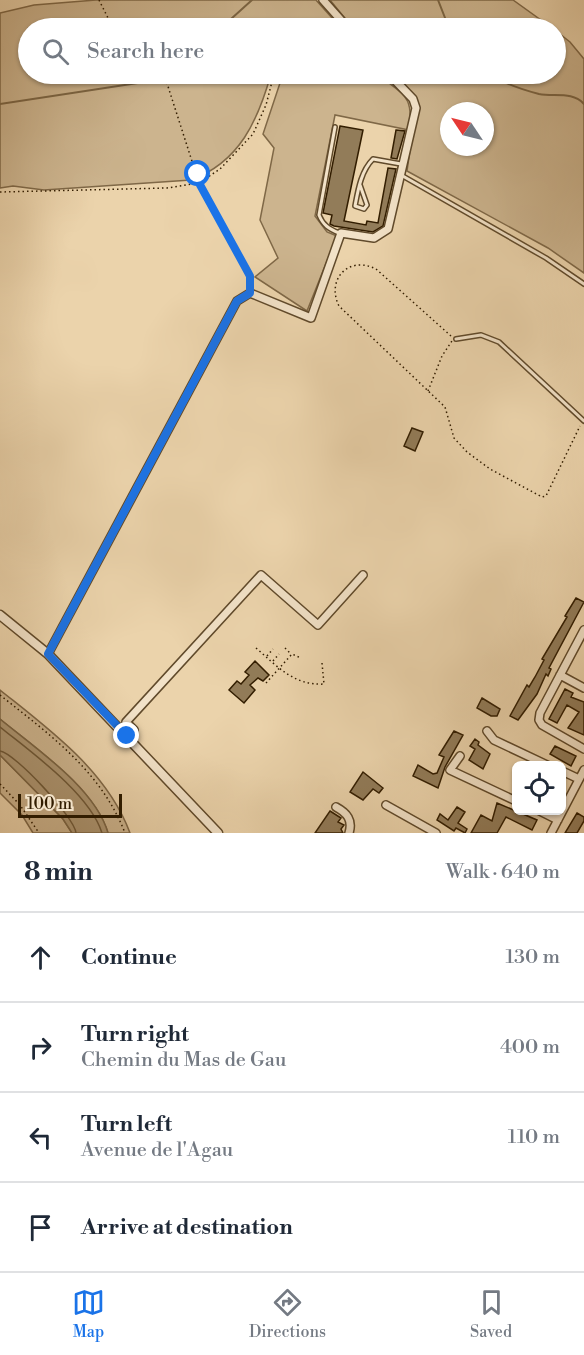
<!DOCTYPE html>
<html lang="en">
<head>
<meta charset="utf-8">
<style>
	:root { --surface:#fff; --page:#f2f2f3; --text:#1f2937; --muted:#747a83; --line:#e0e1e3; --accent:#1a73e8 }
	body { margin:0; font-family:"Libre Bodoni",serif; background:var(--page); color:var(--text) }
	.controls { position:absolute; right:18px; bottom:18px; display:grid; overflow:hidden; border-radius:9px; box-shadow:0 2px 4px #0004 }
	.controls button { width:54px; height:54px; display:grid; place-items:center; padding:0; border:0; border-bottom:2px solid var(--line); background:var(--surface); color:var(--text); font:30px sans-serif }
	.compass { position:absolute; left:440px; top:102px; width:54px; height:54px; border-radius:50%; background:var(--surface); box-shadow:0 2px 4px #0004; rotate:305deg }
	.scale { position:absolute; left:18px; bottom:15px; width:104px; box-sizing:border-box; padding-left:6px; border:3px solid #321d00; border-top:0; font-size:16px; line-height:21px; white-space:nowrap; color:#321d00; -webkit-text-stroke:4px #f2e2c8; paint-order:stroke }
	.stop { position:absolute; width:18px; height:18px; margin:-14px; border:4px solid #1a73e8; border-radius:50%; background:#fff }
	.stop.end { background:#1a73e8; border-color:#fff; box-shadow:0 2px 6px #0008 }
	.list { margin:0; padding:0; list-style:none }
	h2 { display:flex; justify-content:space-between; align-items:center; height:78px; margin:0; padding:0 24px; font-size:26px }
	h2 small { font-size:20px; font-weight:400; color:var(--muted) }
	.list li { display:grid; grid-template-columns:39px 1fr auto; gap:18px; align-items:center; box-sizing:border-box; height:90px; padding:0 24px; border-top:2px solid var(--line) }
	.list b { display:block; font-size:22px; white-space:nowrap }
	.list p { margin:0; font-size:20px; white-space:nowrap; color:var(--muted) }
	.list em { font-size:20px; font-style:normal; color:var(--muted) }
	.icon { flex:none; width:33px; height:33px; fill:none; stroke:currentColor; stroke-width:2; stroke-linecap:round; stroke-linejoin:round }
	.map { position:relative; flex:none; width:584px; height:833px; overflow:hidden }
	.search { position:absolute; background:var(--surface); box-shadow:0 2px 4px #0004; left:18px; right:18px; top:18px; height:66px; display:flex; align-items:center; gap:15px; box-sizing:border-box; padding:0 21px; border-radius:33px; color:var(--muted); font-size:22px }
	.sheet { height:438px; background:var(--surface) }
	nav { display:flex; justify-content:space-around; align-items:center; box-sizing:border-box; height:84px; border-top:2px solid var(--line); background:var(--surface); font-size:16px; color:var(--muted) }
	nav a { display:grid; justify-items:center; gap:3px }
	nav .on { color:var(--accent) }
	.map>svg:first-child { display:block }
</style>
</head>
<body>
<div class="map">
<svg width="584" height="833" viewBox="0 0 584 833">
	<rect width="100%" height="100%" fill="#ebd3ab"/>
	<filter id="stains"><feTurbulence type="fractalNoise" baseFrequency=".00333" numOctaves="4"/><feColorMatrix values="0 0 0 0 .2 0 0 0 0 .09 0 0 0 0 .02 0 0 0 .5 -.17"/></filter>
	<radialGradient id="worn" r=".72"><stop offset=".6" stop-color="#630" stop-opacity="0"/><stop offset="1" stop-color="#630" stop-opacity=".3"/></radialGradient>
	<path fill="#ccb48e" stroke="#7f6847" stroke-width="1.5" fill-rule="evenodd" d="M96,0H316L341,28H28V74H271C258,120 240,162 191,180L44,190L13,186L0,188V13L34,5Z
		M330,0H513L552,28H353Z
		M556,31L570,42L584,59V273L548,248L407,171L416,108L389,74H556ZM449,111H485V147H449Z
		M283,74H378C403,96 414,94 409,130L335,115L315,216L327,232L337,236L307,311L255,277L278,258L260,220L274,148L263,134Z
		M0,690C50,730 107,771 130,833H108C95,788 35,748 0,719Z
		M0,755L63,819L72,833H33L22,815L0,793Z"/>
	<path fill="#ac9571" stroke="#7b6544" stroke-width="1.5" d="M0,719C35,748 95,788 108,833H72L63,819L0,755Z"/>
	<g fill="none" stroke-linecap="round" stroke-linejoin="round">
		<path stroke="#6f5938" stroke-width="1.5" d="M0,727C31,752 90,794 102,833
			M0,751C15,753 75,818 76,833"/>
		<path stroke="#7b6544" stroke-width="2" d="M438,0L449,28
			M221,28L252,0
			M491,74C503,84 524,90 539,94C554,97 573,91 584,104
			M171,75L172,74
			M0,104L164,79"/>
	</g>
	<path fill="#927c59" stroke="#321d00" stroke-width="1.5" d="M340,126L363,130L344,221L366,225L367,221L378,223L388,168L396,169L383,226L373,232L334,226L330,224L332,215L323,213Z
		M396,130L405,131L397,159L391,158Z
		M412,428L423,432L415,451L404,446Z
		M576,598L584,602L549,668L551,669L548,676L546,674L537,694L518,720L510,716L527,685L529,687L535,677L544,660L542,659L567,617L565,616Z
		M255,661L269,675L263,681L258,678L250,685L255,690L244,703L229,690L237,681L241,684L249,675L245,672Z
		M565,689L573,693L571,697L584,702V735L568,728L579,712L567,705L557,723L549,719Z
		M482,698L500,709L497,716H491L477,708Z
		M454,731L463,735L445,767L438,788L413,776L418,765L433,774L437,773L444,757L439,755Z
		M475,739L479,742L478,745L490,754L483,769L469,760L475,749L470,746Z
		M555,746L576,756L571,766L550,754Z
		M363,772L383,788L379,793L373,789L363,800L350,792Z
		M497,803L537,820L532,830L506,817L497,833H471L481,815L492,821Z
		M457,807L465,812L458,823L467,829L465,833L456,828L454,831L437,820L440,814L448,820Z
		M330,811L341,818L338,822L344,825L341,829L343,833H315Z
		M577,813L584,817V821L577,833H565Z"/>
	<g fill="none" stroke-linecap="round" stroke-linejoin="round">
		<defs>
			<path id="service" d="M335,127L319,215C323,225 329,229 339,233
				M401,175L546,258L584,284
				M360,185L367,205L364,209L355,206C358,190 361,171 373,159L401,164
				M456,339L481,335L499,342L584,421"/>
			<path id="minor" d="M323,0L348,28
				M584,630L540,713L539,720L542,725L584,749
				M48,654L237,301L250,293L311,318L341,233L374,238L388,229L416,108L413,99L389,74
				M560,675L584,688
				M487,731L494,740L549,766
				M127,736L134,730L126,722L261,575L318,625L363,575
				M460,756L450,770L516,801
				M562,771L579,779
				M386,805L436,833
				M336,807C347,813 353,820 349,833
				M538,810L558,820
				M551,833L584,770"/>
			<path id="tertiary" d="M0,615L48,654L218,833"/>
		</defs>
		<use href="#service" stroke="#604a2b" stroke-width="6"/>
		<use href="#minor" stroke="#604a2b" stroke-width="10"/>
		<use href="#tertiary" stroke="#604a2b" stroke-width="11"/>
		<path stroke="#321d00" stroke-width="1.5" stroke-dasharray="1.5 3" stroke-linecap="butt" d="M99,0L113,28
			M164,74L199,183L251,276L250,286
			M0,192L167,188L199,183L220,169L253,134L266,105L274,74
			M451,336L376,269C348,255 326,280 339,306L445,407L454,438L467,452L490,469L542,497L546,496L580,426
			M428,391L442,356L452,341
			M256,648C277,666 294,686 324,684L322,663
			M285,648L291,654
			M267,656L273,649
			M273,661L279,654
			M266,683L292,654L301,658
			M0,695C50,735 101,771 125,833
			M0,784L20,805L39,833"/>
		<use href="#service" stroke="#f2e2c8" stroke-width="3"/>
		<use href="#minor" stroke="#f2e2c8" stroke-width="7"/>
		<use href="#tertiary" stroke="#f2e2c8" stroke-width="8"/>
	</g>
	<g fill="none" stroke-linecap="round" stroke-linejoin="round">
		<path stroke="#1a73e8" stroke-width="8" d="M127,736L48,654L237,301L250,293V276L199,183L198,174"/>
	</g>
	<rect width="100%" height="100%" filter="url(#stains)"/>
	<rect width="100%" height="100%" fill="url(#worn)"/>
</svg>
<div class="controls">
<button><svg class="icon" aria-label="locate" viewBox="0 0 24 24"><circle cx="12" cy="12" r="6"/><path d="M12 2v4M12 18v4M2 12h4M18 12h4"/></svg></button>
</div>
<svg class="compass" viewBox="-18 -18 36 36"><path d="M0-13l5 13h-10z" fill="#e53935"/><path d="M0 13l5-13h-10z" fill="#747a83"/></svg>
<div class="scale">100 m</div>
<div class="stop" style="left:198px;top:174px"></div>
<div class="stop end" style="left:127px;top:736px"></div>
<div class="search"><svg class="icon" aria-label="search" viewBox="0 0 24 24"><circle cx="10" cy="10" r="6"/><path d="M15 15l6 6"/></svg>Search here</div>
</div>
<section class="sheet">
<h2>8 min<small>Walk · 640 m</small></h2>
<ul class="list">
<li><svg class="icon" aria-label="ahead" viewBox="0 0 24 24"><path d="M12 20V5M6 11l6-6 6 6"/></svg><div><b>Continue</b></div><em>130 m</em></li>
<li><svg class="icon" aria-label="right" viewBox="0 0 24 24"><path d="M7 20v-9h11M14 6l5 5-5 5"/></svg><div><b>Turn right</b><p>Chemin du Mas de Gau</p></div><em>400 m</em></li>
<li><svg class="icon" aria-label="left" viewBox="0 0 24 24"><path d="M17 20v-9H6M10 6l-5 5 5 5"/></svg><div><b>Turn left</b><p>Avenue de l'Agau</p></div><em>110 m</em></li>
<li><svg class="icon" aria-label="arrive" viewBox="0 0 24 24"><path d="M6 21V4h12l-3 4 3 4H6"/></svg><div><b>Arrive at destination</b></div></li>
</ul>
</section>
<nav>
<a class="on"><svg class="icon" aria-label="map" viewBox="0 0 24 24"><path d="M3 6l6-2 6 2 6-2v14l-6 2-6-2-6 2zM9 4v14M15 6v14"/></svg>Map</a>
<a><svg class="icon" aria-label="directions" viewBox="0 0 24 24"><path d="M12 3l9 9-9 9-9-9zM9 14v-3h6M13 9l2 2-2 2"/></svg>Directions</a>
<a><svg class="icon" aria-label="saved" viewBox="0 0 24 24"><path d="M7 4h10v16l-5-4-5 4z"/></svg>Saved</a>
</nav>
</body>
</html>
